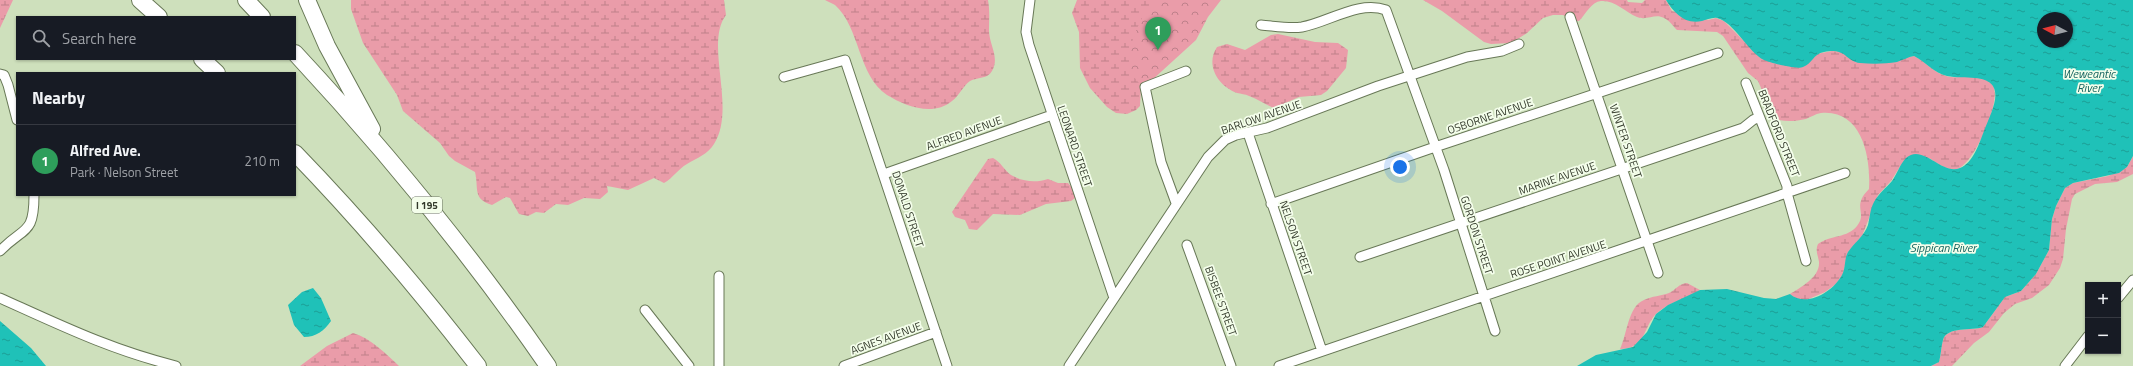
<!DOCTYPE html>
<html lang="en">
<head>
<meta charset="utf-8">
<style>
	:root { --surface:#171b24; --page:#20242c; --text:#f1f3f6; --muted:#9ea1a6; --line:#363941; --accent:#9a56cb }
	body { margin:0; font-family:"Titillium Web",sans-serif; background:var(--page); color:var(--text) }
	.controls { position:absolute; right:12px; bottom:12px; display:grid; overflow:hidden; border-radius:0px; box-shadow:0 1px 3px #0004 }
	.controls button { width:36px; height:36px; display:grid; place-items:center; padding:0; border:0; border-bottom:1px solid var(--line); background:var(--surface); color:var(--text); font:20px sans-serif }
	.compass { position:absolute; left:2037px; top:12px; width:36px; height:36px; border-radius:50%; background:var(--surface); box-shadow:0 1px 3px #0004; rotate:277deg }
	.you { position:absolute; left:1400px; top:167px; width:14px; height:14px; margin:-10px; border:3px solid #fff; border-radius:50%; background:#1a73e8; box-shadow:0 0 0 6px #1a73e833 }
	.badge { display:grid; place-items:center; width:26px; height:26px; border-radius:50%; background:var(--accent); color:#fff; font-size:13px; font-weight:700 }
	.pin { position:absolute; translate:-50% -33px; filter:drop-shadow(0 1px 2px #0008) }
	.pin::after { content:''; position:absolute; top:21px; width:14px; height:12px; background:inherit; clip-path:polygon(0 0,100% 0,50% 100%) }
	.list { margin:0; padding:0; list-style:none }
	h2 { display:flex; justify-content:space-between; align-items:center; height:52px; margin:0; padding:0 16px; font-size:17px }
	h2 small { font-size:13px; font-weight:400; color:var(--muted) }
	.list li { display:grid; grid-template-columns:26px 1fr auto; gap:12px; align-items:center; box-sizing:border-box; height:72px; padding:0 16px; border-top:1px solid var(--line) }
	.list b { display:block; font-size:15px; white-space:nowrap }
	.list p { margin:0; font-size:13px; white-space:nowrap; color:var(--muted) }
	.list em { font-size:13px; font-style:normal; color:var(--muted) }
	.icon { flex:none; width:22px; height:22px; fill:none; stroke:currentColor; stroke-width:2; stroke-linecap:round; stroke-linejoin:round }
	.map { position:relative; flex:none; width:2133px; height:366px; overflow:hidden }
	.search { position:absolute; background:var(--surface); box-shadow:0 1px 3px #0004; left:16px; top:16px; width:280px; height:44px; display:flex; align-items:center; gap:10px; box-sizing:border-box; padding:0 14px; border-radius:0px; color:var(--muted); font-size:15px }
	.panel { position:absolute; background:var(--surface); box-shadow:0 1px 3px #0004; left:16px; top:72px; width:280px; height:124px; border-radius:0px }
	.map>svg:first-child { display:block }
</style>
</head>
<body>
<div class="map">
<svg width="2133" height="366" viewBox="0 0 2133 366">
	<defs>
		<pattern id="wetland-marsh" width="20" height="14" patternUnits="userSpaceOnUse"><rect width="20" height="14" fill="#ea9ca9"/><path d="M1 5h8M5 5V1M11 12h8M15 12V8" fill="none" stroke="#be808a"/></pattern>
		<pattern id="park-crowns" width="20" height="18" patternUnits="userSpaceOnUse"><rect width="20" height="18" fill="#ea9ca9"/><path d="M2 6a3 3 0 1 1 6 0M12 15a3 3 0 1 1 6 0" fill="none" stroke="#be808a"/></pattern>
		<pattern id="water-ripples" width="26" height="14" patternUnits="userSpaceOnUse"><rect width="26" height="14" fill="#1fc1b8"/><path d="M2 4q2-2 4 0t4 0M15 11q2-2 4 0t4 0" fill="none" stroke="#1c9e96"/></pattern>
	</defs>
	<rect width="100%" height="100%" fill="#cee0bc"/>
	<path fill="url(#wetland-marsh)" d="M0,0H13L0,28Z
		M351,0H724L726,15C704,44 737,108 714,144C708,154 697,158 687,164C678,169 673,178 664,183L654,178L628,190L607,186L608,192L600,199L584,198L568,205L556,204L544,213L536,212L528,216L519,214L510,198L506,197L492,205C472,199 479,188 475,172L455,161L449,156L440,143L403,111L397,95L363,43L351,9Z
		M825,0H988C990,11 989,20 989,30C989,45 1000,57 992,71C988,79 977,77 970,81C963,86 959,96 952,101C933,117 905,106 887,95C858,76 860,27 835,5C832,3 828,2 825,0Z
		M1077,0H1212L1141,84L1140,106L1136,110L1127,114L1116,113L1107,107L1090,88L1080,68L1079,32L1072,13Z
		M1423,0H1627L1628,2L1642,3L1645,0H1666L1672,11L1708,20L1716,18L1724,21L1750,47L1807,64L1816,54L1832,51L1843,52L1858,62L1882,63L1914,56C1927,62 1935,75 1951,77C1963,78 1984,74 1992,84C2004,97 1974,165 1957,169C1947,171 1937,163 1929,158L1901,165L1891,181L1878,195L1862,236L1848,252L1843,274L1836,284L1825,292L1804,301L1795,298L1790,294C1801,287 1820,277 1819,262C1818,255 1815,251 1818,244C1830,235 1848,238 1857,226C1868,212 1851,207 1869,189C1871,157 1862,109 1821,113C1815,114 1811,117 1806,119C1797,121 1788,122 1779,120L1772,113L1758,81L1748,73L1723,36L1717,32L1677,30C1673,26 1669,20 1664,18C1655,13 1647,21 1637,17C1625,12 1615,0 1601,1C1591,2 1586,14 1579,21H1575L1563,15H1553L1543,18L1527,33L1511,43L1491,44L1484,42L1442,11Z
		M1278,34L1315,42L1338,43L1348,50L1346,68L1327,91L1321,95L1299,97L1274,108C1266,105 1258,99 1249,96C1245,94 1241,94 1237,93C1218,86 1205,65 1217,47L1227,44L1245,50L1271,35Z
		M2133,156V174L2117,182L2095,184L2075,194L2072,199L2066,229L2063,259L2060,268L2049,285L2032,298L2015,304L2004,313L1989,332L1974,343L1952,366H1931L1939,362C1941,355 1941,347 1943,340C1947,326 1972,331 1983,327L2005,297L2021,291L2036,274L2049,250L2052,219L2056,206L2065,188L2073,183L2108,176L2127,167Z
		M993,158C1001,162 1004,170 1011,175C1023,182 1036,183 1048,179L1058,183H1068L1075,191V198L1071,201L1046,204L1020,215L993,214L977,230L969,229L965,220L955,217L952,212L988,159Z
		M1687,283L1700,290C1687,299 1668,302 1656,314C1643,327 1646,349 1620,349C1627,335 1628,306 1644,300C1652,296 1661,296 1669,293C1677,289 1678,284 1687,283Z
		M353,333C372,339 385,353 399,366H300L327,346Z"/>
	<path fill="url(#park-crowns)" d="M1152,0H1221L1208,17L1196,40L1151,81L1139,83C1117,60 1139,23 1152,0Z"/>
	<path fill="url(#water-ripples)" fill-rule="evenodd" d="M1666,0H2133V156L2127,167L2119,173L2073,183L2065,188L2056,206L2052,219L2049,250L2036,274L2021,291L2005,297L1983,327C1972,331 1947,326 1943,340C1941,347 1941,355 1939,362L1931,366H1577L1596,355L1633,347L1647,332L1656,314L1668,305L1700,290L1727,289L1764,298L1776,299L1790,294C1806,308 1833,292 1842,275C1846,268 1844,259 1848,252C1855,242 1864,236 1868,225C1870,217 1870,209 1874,202C1879,193 1886,188 1892,181C1897,174 1900,164 1906,158C1923,143 1942,176 1960,168C1973,163 1979,144 1984,131C1992,110 2009,81 1975,78C1966,77 1956,78 1947,76C1934,73 1926,62 1914,56C1908,57 1903,60 1897,62C1885,64 1872,64 1860,63C1845,61 1846,47 1824,52C1813,54 1812,64 1803,67C1797,70 1771,63 1764,60C1749,53 1733,21 1717,18C1713,17 1706,20 1702,21C1685,25 1674,13 1666,0ZM2043,18H2067V42H2043Z
		M313,288L321,298L331,321C324,331 316,337 304,337L294,325L288,305L302,292Z
		M0,321L31,348L46,366H0Z"/>
	<g fill="none" stroke-linecap="round" stroke-linejoin="round">
		<defs>
			<path id="street" d="M1030,0L1026,32L1029,45L1114,298
				M1570,17L1658,273
				M1261,25C1274,26 1289,29 1302,27C1329,22 1359,0 1386,10L1444,170L1495,331
				M0,74L4,75L8,85L17,120
				M784,77L845,60L947,366
				M1746,83L1787,186V193L1806,261
				M1248,133L1322,351
				M884,174L1052,115
				M1176,203L1161,162L1145,87L1186,71
				M1271,204L1435,147L1718,53
				M1187,245L1231,366
				M0,251C24,226 34,236 34,195
				M1360,257L1743,128L1753,120L1759,117
				M0,298C60,325 111,350 176,366
				M2118,298L2133,280
				M645,310L689,366
				M719,366V276
				M844,366L936,332
				M1069,366L1208,157L1225,140L1236,135L1267,128L1378,86L1467,57L1502,51L1519,44
				M1279,366L1845,173
				M2065,366L2088,336"/>
			<path id="highway" d="M140,0L159,17
				M246,0L262,17
				M307,0L327,46L372,129
				M295,53C386,151 472,256 548,366
				M202,59L217,73
				M295,153C360,220 421,292 478,366"/>
		</defs>
		<use href="#street" stroke="#687857" stroke-width="11"/>
		<use href="#highway" stroke="#687857" stroke-width="18"/>
		<use href="#street" stroke="#fff" stroke-width="9"/>
		<use href="#highway" stroke="#fff" stroke-width="16"/>
	</g>
	<g text-anchor="middle" dominant-baseline="central" stroke-width="3.5" stroke-linejoin="round" paint-order="stroke">
		<rect fill="#f4feeb" stroke="#6c7464" stroke-width="1" x="412" y="197" width="30" height="16" rx="3"/>
		<g font-size="10" font-weight="bold" fill="#32392a">
			<text x="427" y="205">I 195</text>
		</g>
		<g font-size="11" fill="#32392a" stroke="#f4feeb">
			<text transform="translate(1490 116) rotate(-19)">OSBORNE AVENUE</text>
			<text transform="translate(1261 117) rotate(-19)">BARLOW AVENUE</text>
			<text transform="translate(964 133) rotate(-20)">ALFRED AVENUE</text>
			<text transform="translate(1779 133) rotate(68)">BRADFORD STREET</text>
			<text transform="translate(1626 141) rotate(71)">WINTER STREET</text>
			<text transform="translate(1075 146) rotate(71)">LEONARD STREET</text>
			<text transform="translate(1557 178) rotate(-19)">MARINE AVENUE</text>
			<text transform="translate(908 209) rotate(72)">DONALD STREET</text>
			<text transform="translate(1477 235) rotate(72)">GORDON STREET</text>
			<text transform="translate(1296 238) rotate(71)">NELSON STREET</text>
			<text transform="translate(1558 259) rotate(-18)">ROSE POINT AVENUE</text>
			<text transform="translate(1221 301) rotate(70)">BISBEE STREET</text>
			<text transform="translate(886 338) rotate(-20)">AGNES AVENUE</text>
		</g>
		<g font-size="12" font-style="italic" fill="#156560" stroke="#f4feeb">
			<text x="2089" y="73">Weweantic<tspan x="2089" dy="14">River</tspan></text>
			<text x="1943" y="247">Sippican River</text>
		</g>
	</g>
</svg>
<div class="controls">
<button>+</button>
<button>−</button>
</div>
<svg class="compass" viewBox="-18 -18 36 36"><path d="M0-13l5 13h-10z" fill="#e53935"/><path d="M0 13l5-13h-10z" fill="#9ea1a6"/></svg>
<div class="you"></div>
<div class="pin badge" style="left:1158px;top:50px;background:#2e9e5b">1</div>
<div class="search"><svg class="icon" aria-label="search" viewBox="0 0 24 24"><circle cx="10" cy="10" r="6"/><path d="M15 15l6 6"/></svg>Search here</div>
<section class="panel">
<h2>Nearby<small></small></h2>
<ul class="list">
<li><span class="badge" style="background:#2e9e5b">1</span><div><b>Alfred Ave.</b><p>Park · Nelson Street</p></div><em>210 m</em></li>
</ul>
</section>
</div>
</body>
</html>
